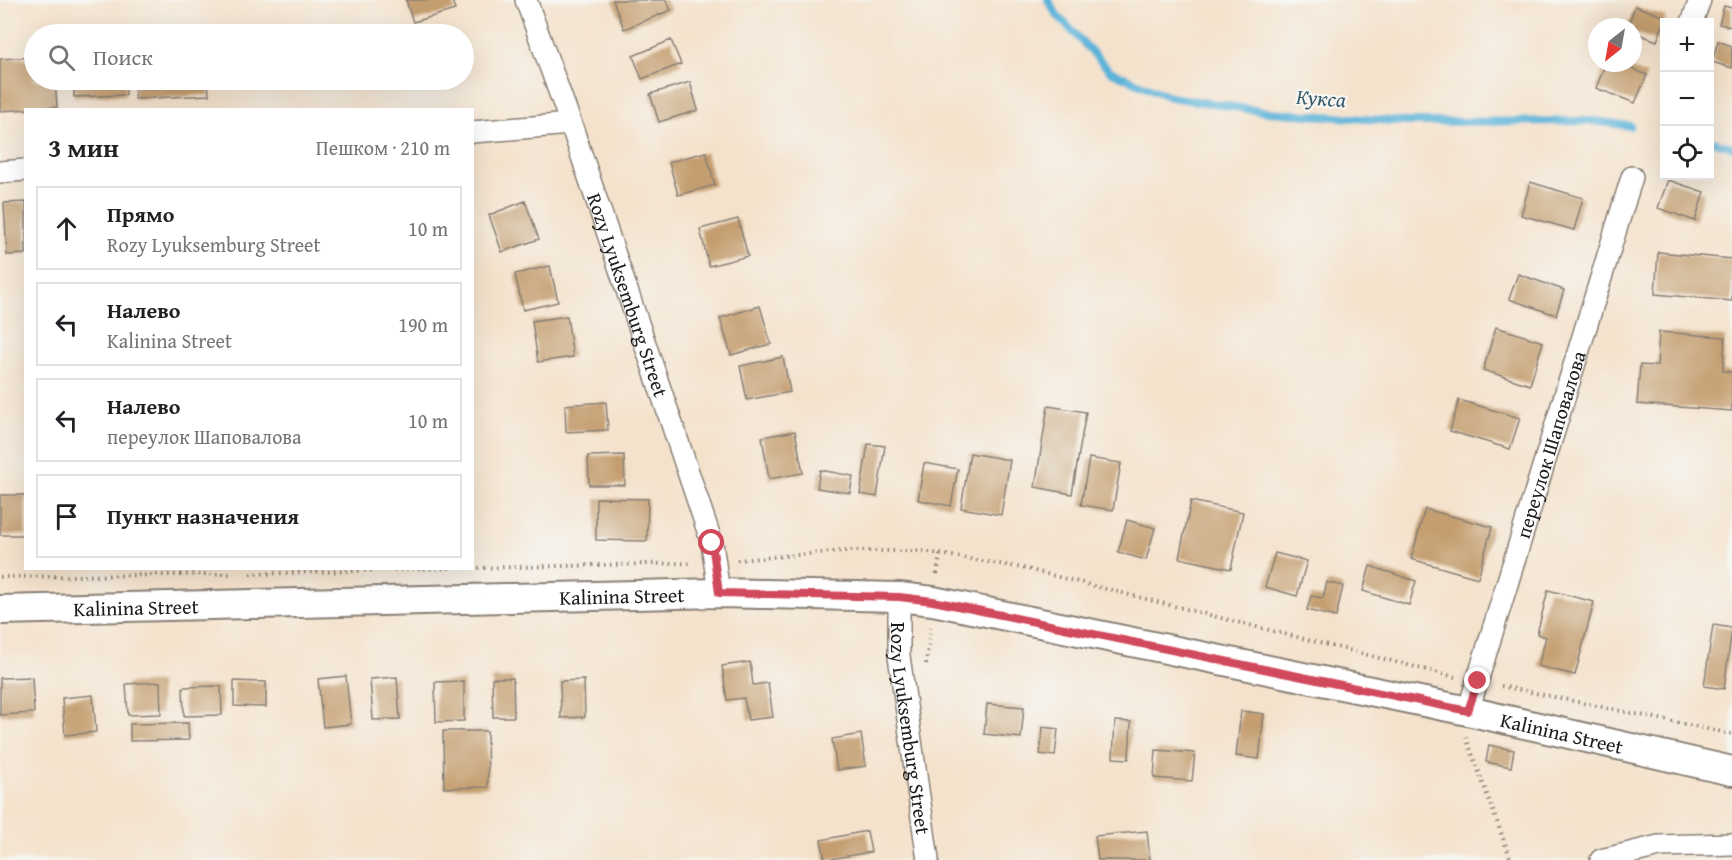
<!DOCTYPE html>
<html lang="ru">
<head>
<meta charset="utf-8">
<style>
	:root { --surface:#fff; --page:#f6f6f6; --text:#202124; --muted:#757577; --line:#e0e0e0 }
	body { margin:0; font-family:"Gentium Book Plus",serif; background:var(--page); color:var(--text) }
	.controls { position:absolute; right:18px; top:18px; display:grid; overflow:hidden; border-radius:0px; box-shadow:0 6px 24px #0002 }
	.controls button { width:54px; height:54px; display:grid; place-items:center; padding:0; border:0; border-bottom:2px solid var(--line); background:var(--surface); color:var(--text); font:30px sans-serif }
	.compass { position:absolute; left:1588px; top:18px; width:54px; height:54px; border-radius:50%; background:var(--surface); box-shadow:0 6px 24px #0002; rotate:211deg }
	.stop { position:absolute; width:18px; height:18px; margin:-14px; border:4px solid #d1495b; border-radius:50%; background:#fff }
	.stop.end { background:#d1495b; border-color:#fff; box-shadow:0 2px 6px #0008 }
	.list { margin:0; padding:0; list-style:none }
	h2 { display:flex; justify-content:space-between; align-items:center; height:78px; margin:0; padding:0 24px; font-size:26px }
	h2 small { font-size:20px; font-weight:400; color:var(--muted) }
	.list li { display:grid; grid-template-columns:39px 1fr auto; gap:18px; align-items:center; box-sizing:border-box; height:84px; margin:0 12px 12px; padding:0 12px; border:2px solid var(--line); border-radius:0px }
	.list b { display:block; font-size:22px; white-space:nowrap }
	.list p { margin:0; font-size:20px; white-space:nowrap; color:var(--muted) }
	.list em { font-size:20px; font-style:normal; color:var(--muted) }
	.icon { flex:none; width:33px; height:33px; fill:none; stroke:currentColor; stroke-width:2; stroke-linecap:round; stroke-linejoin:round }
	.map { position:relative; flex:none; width:1732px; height:860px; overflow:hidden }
	.search { position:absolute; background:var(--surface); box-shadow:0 6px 24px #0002; left:24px; top:24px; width:450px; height:66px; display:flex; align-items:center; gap:15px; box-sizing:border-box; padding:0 21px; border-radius:33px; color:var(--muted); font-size:22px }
	.panel { position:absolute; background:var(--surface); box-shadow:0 6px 24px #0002; left:24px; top:108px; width:450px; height:462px; border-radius:0px }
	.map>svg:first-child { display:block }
</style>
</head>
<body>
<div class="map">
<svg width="1732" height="860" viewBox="0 0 1732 860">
	<rect width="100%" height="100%" fill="#f6f6f2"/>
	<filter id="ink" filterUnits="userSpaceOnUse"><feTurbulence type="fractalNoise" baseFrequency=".0167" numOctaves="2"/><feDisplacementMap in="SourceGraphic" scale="12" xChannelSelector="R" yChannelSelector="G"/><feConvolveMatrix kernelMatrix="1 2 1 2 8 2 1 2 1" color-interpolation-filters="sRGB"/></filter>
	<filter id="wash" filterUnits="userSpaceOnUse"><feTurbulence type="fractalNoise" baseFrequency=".008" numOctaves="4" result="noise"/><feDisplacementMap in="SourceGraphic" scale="24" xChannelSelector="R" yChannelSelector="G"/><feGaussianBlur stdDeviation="1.35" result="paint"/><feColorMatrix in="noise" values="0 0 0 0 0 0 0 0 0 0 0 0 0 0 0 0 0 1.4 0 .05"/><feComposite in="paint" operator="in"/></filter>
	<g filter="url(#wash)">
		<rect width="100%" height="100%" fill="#f4e2cc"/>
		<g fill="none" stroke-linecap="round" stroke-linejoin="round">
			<path stroke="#5cb3d9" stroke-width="8" d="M1048,0L1057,15L1110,71L1170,97L1267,112L1407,122L1594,121L1630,126
				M1710,141L1732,147"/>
		</g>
		<g id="blocks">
			<path fill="#c49e6f" d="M406,0H452L455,10L413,22Z
				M613,0H666L671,10L624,29Z
				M1635,6L1666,17L1657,41L1633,32V27H1627Z
				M1724,6L1732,8V27L1719,24Z
				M671,40L681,64L642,79L633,56Z
				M1718,41L1732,46V68L1712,62Z
				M34,57V80H55L57,107L0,111V59Z
				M1606,63H1617L1647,75L1635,103L1596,88Z
				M74,80H126V95L74,97Z
				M134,80H208L209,95L135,99Z
				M690,82L698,110L659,122L650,94Z
				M706,152L715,185L678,195L669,162Z
				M1668,180L1704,192L1695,221L1658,208Z
				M1530,182L1583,198L1574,230L1521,215Z
				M525,201L539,239L502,252L489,215Z
				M26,202V254L7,255L4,203Z
				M738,219L748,256L709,266L700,229Z
				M1658,252L1732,259V301L1655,294Z
				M550,266L558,302L523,310L515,274Z
				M1518,274L1564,290L1556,315L1509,299Z
				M760,306L771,344L731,355L720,318Z
				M567,316L573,357L538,362L532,321Z
				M1496,327L1543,342L1530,385L1483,370Z
				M1659,332L1725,337L1723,371L1732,372V411L1637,404L1640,365L1657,366Z
				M783,357L790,392L747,400L740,366Z
				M1459,400L1520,418L1510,449L1450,431Z
				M606,402L608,430L566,432L565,405Z
				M1048,406L1086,412L1072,494L1035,487Z
				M795,431L803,473L769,479L762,437Z
				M868,444L885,446L877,497L860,494Z
				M970,453L1010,460L1001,515L961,508Z
				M624,455L625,485H589L588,456Z
				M1089,458L1121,463L1113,510L1081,505Z
				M924,463L958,469L951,506L918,500Z
				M820,470L853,476L850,493L817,488Z
				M0,495H26V535H0Z
				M596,498L648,499L647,541L596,540Z
				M1191,501L1243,512L1231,569L1179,558Z
				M1425,509L1492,527L1478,578L1411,559Z
				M1127,520L1155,528L1146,560L1118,552Z
				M1275,553L1307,561L1297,596L1265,587Z
				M1370,566L1416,581L1409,605L1363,591Z
				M1327,582L1343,586L1336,617L1307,610L1311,596L1323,598Z
				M1548,590L1594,602L1575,675L1538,666L1546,637L1537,634Z
				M1713,625L1732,628L1724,689L1704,686Z
				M750,662L753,685L768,683L773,717L748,720L744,698L727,700L722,666Z
				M346,676L351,724L323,727L318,679Z
				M32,677L34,713L0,715V678Z
				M397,677L400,719L373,720L370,679Z
				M492,678H513L514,717H493Z
				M584,680L585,717L561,718L560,681Z
				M234,681L266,682V707L234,706Z
				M464,681V721L436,722L435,682Z
				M160,682L161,714L128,715L126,684Z
				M221,686L222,715L184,716L183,687Z
				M93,695L96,732L65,735L62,698Z
				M987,704L1024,707L1021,738L984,734Z
				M1241,711L1264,714L1259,759L1236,756Z
				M1115,721L1131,722L1129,759L1113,758Z
				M188,723L189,740L130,741V724Z
				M1043,727L1058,729L1055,756L1040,754Z
				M443,731H487L488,787L444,788Z
				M861,734L866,766L837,770L832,739Z
				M1489,745L1514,750L1511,767L1486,762Z
				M1156,750L1195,753L1192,781L1154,778Z
				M867,831L871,852L825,860L821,840Z
				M1147,831L1150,860H1098L1095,836Z"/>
		</g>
	</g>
	<g filter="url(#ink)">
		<use href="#blocks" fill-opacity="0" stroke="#887f74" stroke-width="1.5"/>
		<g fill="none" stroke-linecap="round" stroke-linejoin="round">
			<defs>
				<g id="street">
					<path id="s1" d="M526,0L571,124L712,543L719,593"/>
					<path d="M1692,22L1700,0"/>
					<path d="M472,132L571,124"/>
					<path d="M0,172L26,170"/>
					<path id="s2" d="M899,597V656L928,860"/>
					<path id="s3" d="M1468,711L1632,177"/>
					<path d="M1601,860L1659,846L1732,844"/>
				</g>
				<g id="secondary">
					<path id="s4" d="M0,610L719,593L899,597L933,601L1468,711L1732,771"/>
				</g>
			</defs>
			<use href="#street" stroke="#887f74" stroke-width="24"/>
			<use href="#secondary" stroke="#887f74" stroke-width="32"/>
			<path stroke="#887f74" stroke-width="4" stroke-dasharray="1.5 4.5" stroke-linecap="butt" d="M737,560L844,551H923L1023,568L1455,677
				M472,568L691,563
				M250,574L450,568
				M937,574L940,554
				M0,577L234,574
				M926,664L930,626
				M1501,686L1732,734
				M1466,737L1511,860"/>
			<use href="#street" stroke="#fff" stroke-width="21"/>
			<use href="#secondary" stroke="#fff" stroke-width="28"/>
		</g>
	</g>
	<g fill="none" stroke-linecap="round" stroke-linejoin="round" filter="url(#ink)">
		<path stroke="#d1495b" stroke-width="8" d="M712,543L719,593L899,597L933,601L1468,711L1478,681"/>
	</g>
	<g text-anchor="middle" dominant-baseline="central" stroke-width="4.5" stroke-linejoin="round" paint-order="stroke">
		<g font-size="20" fill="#1c1c1c" stroke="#f6f6f2">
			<text stroke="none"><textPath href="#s1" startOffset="312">Rozy Lyuksemburg Street</textPath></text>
			<text stroke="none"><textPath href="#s3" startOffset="279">переулок Шаповалова</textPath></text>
			<text stroke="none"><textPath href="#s4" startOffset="622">Kalinina Street</textPath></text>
			<text stroke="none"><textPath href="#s4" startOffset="136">Kalinina Street</textPath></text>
			<text stroke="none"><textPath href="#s2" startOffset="132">Rozy Lyuksemburg Street</textPath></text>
			<text stroke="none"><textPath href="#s4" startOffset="1576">Kalinina Street</textPath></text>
		</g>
		<g font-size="21" font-style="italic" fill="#365868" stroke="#f6f6f2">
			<text transform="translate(1321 98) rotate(4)">Кукса</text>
		</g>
	</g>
</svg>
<div class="controls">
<button>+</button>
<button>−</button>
<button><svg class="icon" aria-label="locate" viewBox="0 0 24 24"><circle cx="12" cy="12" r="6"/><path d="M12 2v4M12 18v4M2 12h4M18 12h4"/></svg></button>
</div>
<svg class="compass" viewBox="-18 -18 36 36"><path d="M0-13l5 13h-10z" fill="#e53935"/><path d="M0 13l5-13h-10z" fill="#757577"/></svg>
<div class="stop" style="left:712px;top:543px"></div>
<div class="stop end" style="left:1478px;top:681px"></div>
<div class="search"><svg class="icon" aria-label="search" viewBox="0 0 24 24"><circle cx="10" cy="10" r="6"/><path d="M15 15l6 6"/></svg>Поиск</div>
<section class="panel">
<h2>3 мин<small>Пешком · 210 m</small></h2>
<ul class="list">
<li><svg class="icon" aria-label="ahead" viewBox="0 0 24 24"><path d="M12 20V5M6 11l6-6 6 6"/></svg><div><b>Прямо</b><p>Rozy Lyuksemburg Street</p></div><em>10 m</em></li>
<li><svg class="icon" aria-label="left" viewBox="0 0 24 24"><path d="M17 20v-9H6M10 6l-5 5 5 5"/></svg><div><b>Налево</b><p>Kalinina Street</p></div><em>190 m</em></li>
<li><svg class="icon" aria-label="left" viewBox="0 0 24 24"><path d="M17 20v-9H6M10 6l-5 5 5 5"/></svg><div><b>Налево</b><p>переулок Шаповалова</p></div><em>10 m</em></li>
<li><svg class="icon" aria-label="arrive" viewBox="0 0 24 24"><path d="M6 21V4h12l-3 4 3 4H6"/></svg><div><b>Пункт назначения</b></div></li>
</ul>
</section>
</div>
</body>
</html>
